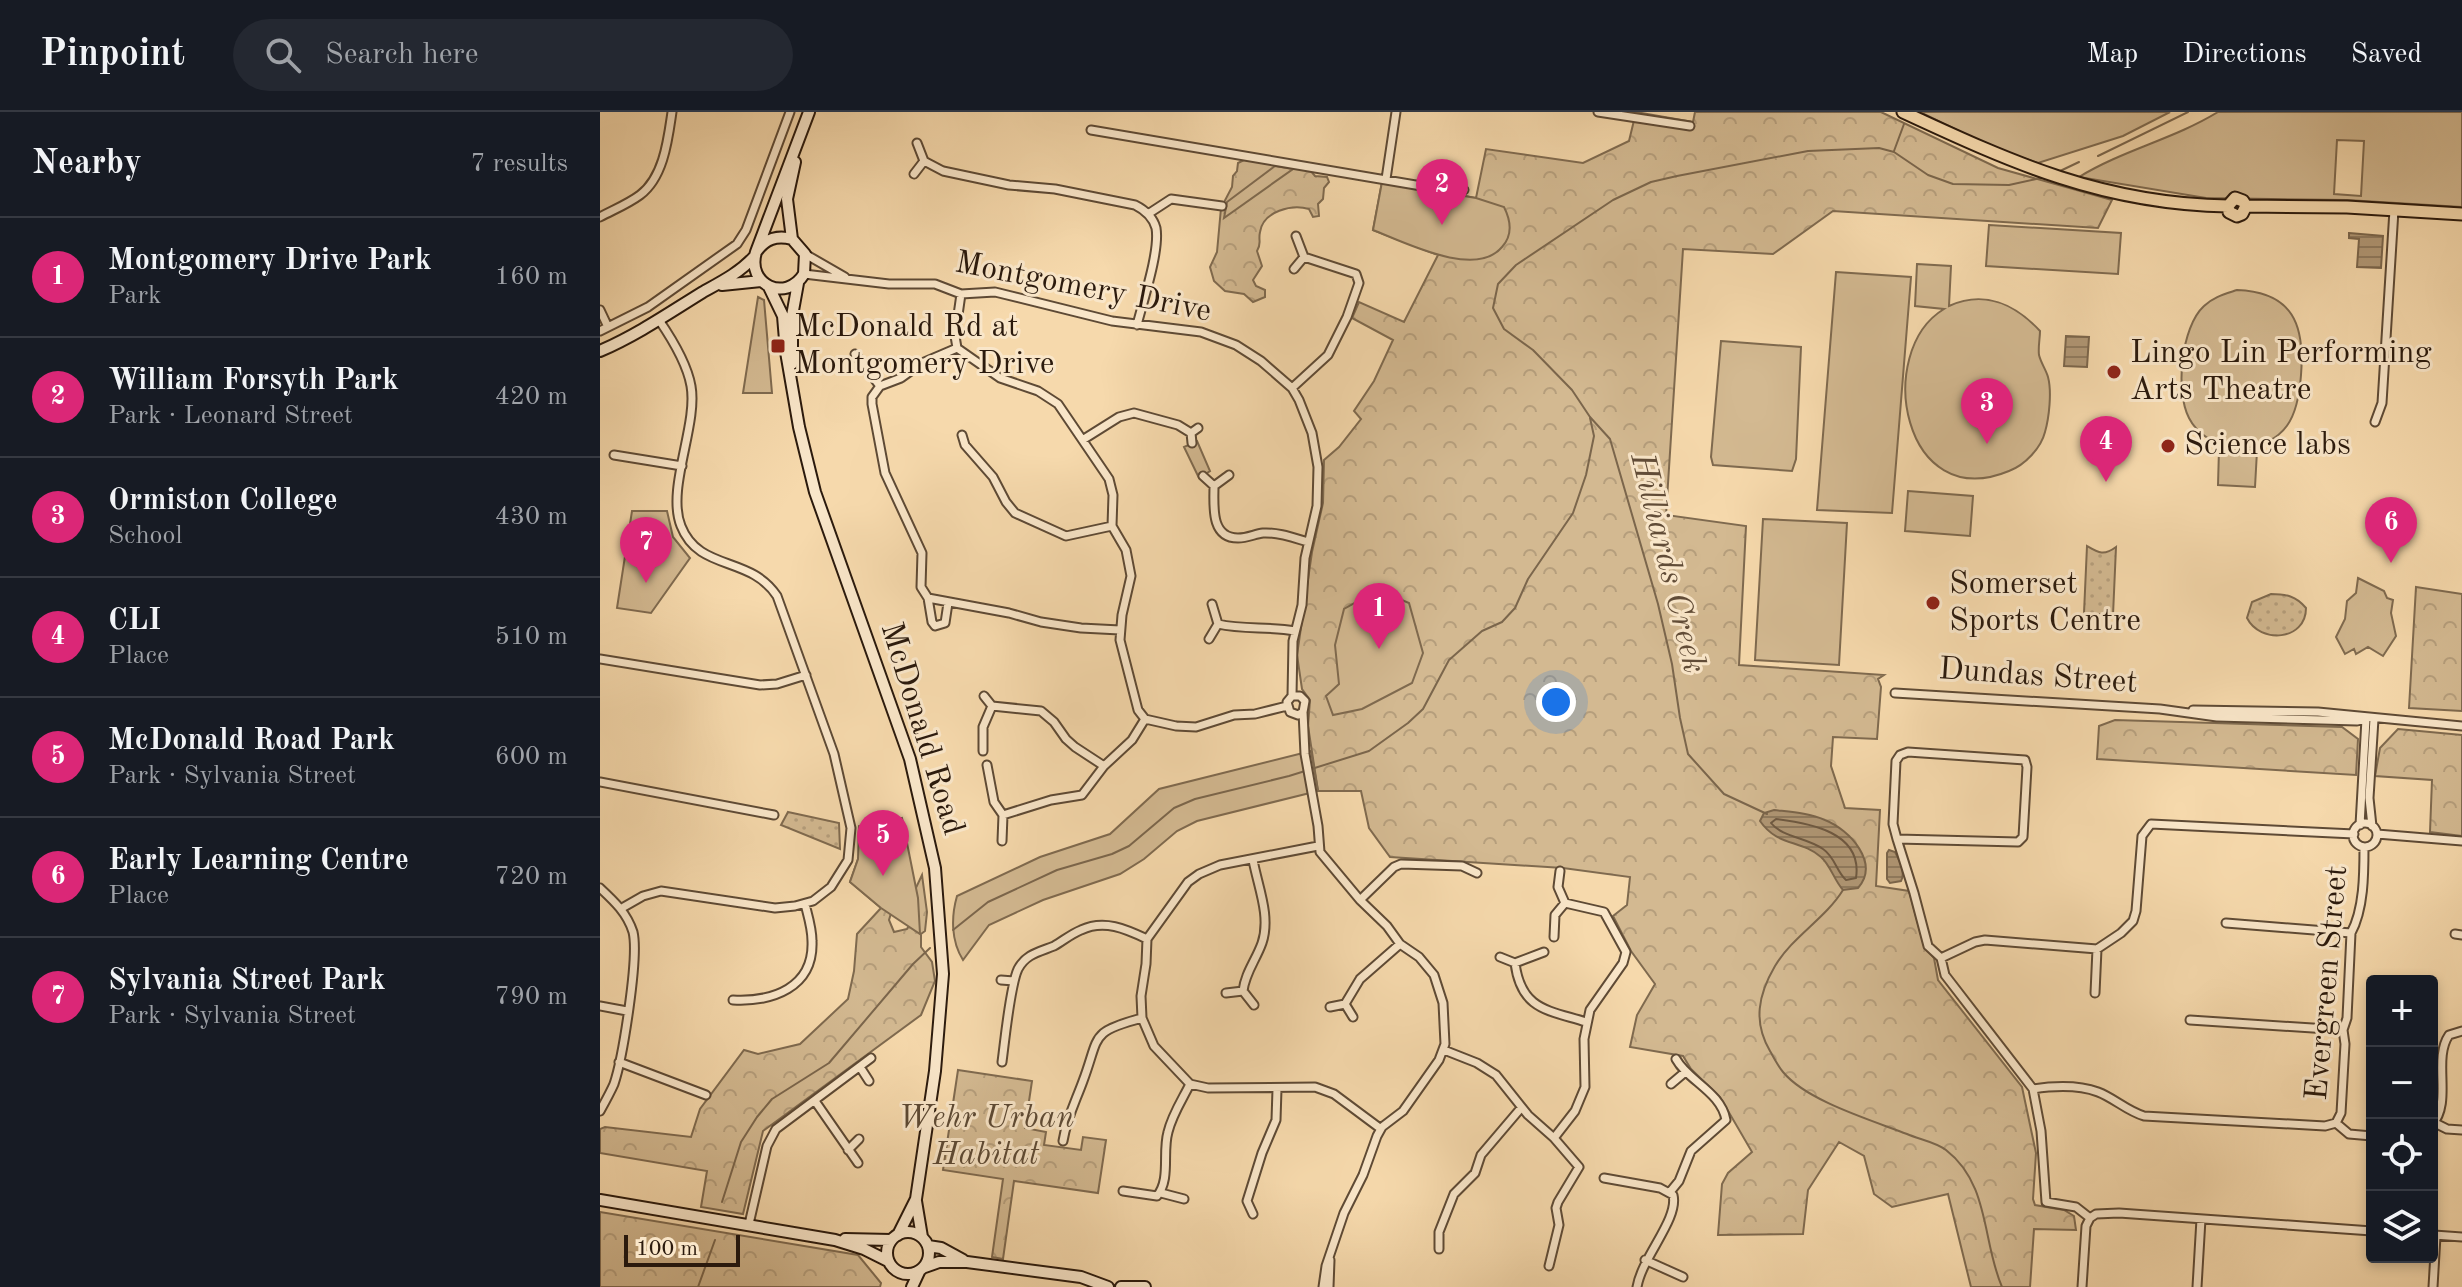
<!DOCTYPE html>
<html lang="en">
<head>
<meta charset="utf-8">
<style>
	:root { --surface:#171b24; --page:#242831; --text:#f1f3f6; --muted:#9ea1a6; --line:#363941; --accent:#db2777 }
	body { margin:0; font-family:"Old Standard TT",serif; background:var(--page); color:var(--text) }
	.controls { position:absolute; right:24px; bottom:24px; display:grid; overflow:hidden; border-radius:8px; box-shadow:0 4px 12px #0003 }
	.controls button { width:72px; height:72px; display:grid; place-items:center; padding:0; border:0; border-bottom:2px solid var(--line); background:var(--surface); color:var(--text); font:40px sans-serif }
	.scale { position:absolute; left:24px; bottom:20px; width:116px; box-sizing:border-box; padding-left:8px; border:4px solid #2b1a0d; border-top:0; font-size:22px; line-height:28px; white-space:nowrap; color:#2b1a0d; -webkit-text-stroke:6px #f9e6c9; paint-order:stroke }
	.you { position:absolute; left:956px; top:590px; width:28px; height:28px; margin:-20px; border:6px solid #fff; border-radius:50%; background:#1a73e8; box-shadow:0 0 0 12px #1a73e833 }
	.badge { display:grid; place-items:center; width:52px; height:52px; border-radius:50%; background:var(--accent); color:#fff; font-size:26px; font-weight:700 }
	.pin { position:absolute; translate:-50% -66px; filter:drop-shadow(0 2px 4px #0008) }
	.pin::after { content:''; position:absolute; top:42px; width:28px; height:24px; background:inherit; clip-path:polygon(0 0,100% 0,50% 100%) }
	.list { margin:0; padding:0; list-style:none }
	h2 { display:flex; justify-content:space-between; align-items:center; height:104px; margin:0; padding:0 32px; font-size:34px }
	h2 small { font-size:26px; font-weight:400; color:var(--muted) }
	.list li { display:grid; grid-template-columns:52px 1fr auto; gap:24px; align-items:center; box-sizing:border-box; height:120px; padding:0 32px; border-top:2px solid var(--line) }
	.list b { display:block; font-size:30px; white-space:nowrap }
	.list p { margin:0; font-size:26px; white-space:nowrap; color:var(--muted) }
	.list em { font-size:26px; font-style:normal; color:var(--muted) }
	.icon { flex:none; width:44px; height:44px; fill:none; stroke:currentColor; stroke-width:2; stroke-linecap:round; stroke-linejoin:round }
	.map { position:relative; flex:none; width:1862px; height:1175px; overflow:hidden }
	header { display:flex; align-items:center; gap:48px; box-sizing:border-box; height:112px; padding:0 40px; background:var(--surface); border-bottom:2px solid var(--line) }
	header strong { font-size:38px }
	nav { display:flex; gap:44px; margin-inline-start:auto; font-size:28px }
	.search { width:560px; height:72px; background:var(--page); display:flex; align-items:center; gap:20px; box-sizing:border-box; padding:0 28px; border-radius:44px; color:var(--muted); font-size:30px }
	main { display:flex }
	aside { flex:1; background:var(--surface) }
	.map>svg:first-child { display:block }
</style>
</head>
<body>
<header>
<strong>Pinpoint</strong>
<div class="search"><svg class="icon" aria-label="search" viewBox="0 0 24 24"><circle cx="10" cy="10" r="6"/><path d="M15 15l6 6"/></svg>Search here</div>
<nav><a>Map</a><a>Directions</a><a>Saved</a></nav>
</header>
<main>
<aside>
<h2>Nearby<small>7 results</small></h2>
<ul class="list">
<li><span class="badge">1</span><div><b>Montgomery Drive Park</b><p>Park</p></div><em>160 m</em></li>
<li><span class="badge">2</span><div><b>William Forsyth Park</b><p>Park · Leonard Street</p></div><em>420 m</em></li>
<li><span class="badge">3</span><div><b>Ormiston College</b><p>School</p></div><em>430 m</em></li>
<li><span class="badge">4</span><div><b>CLI</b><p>Place</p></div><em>510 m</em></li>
<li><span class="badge">5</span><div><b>McDonald Road Park</b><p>Park · Sylvania Street</p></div><em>600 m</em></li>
<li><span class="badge">6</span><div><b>Early Learning Centre</b><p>Place</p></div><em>720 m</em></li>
<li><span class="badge">7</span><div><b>Sylvania Street Park</b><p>Park · Sylvania Street</p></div><em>790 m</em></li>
</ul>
</aside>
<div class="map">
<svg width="1862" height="1175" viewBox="0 0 1862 1175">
	<defs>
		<pattern id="grass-dots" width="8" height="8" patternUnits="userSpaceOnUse" patternTransform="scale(2)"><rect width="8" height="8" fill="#d3b991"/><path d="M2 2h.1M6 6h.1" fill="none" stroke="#b59e7c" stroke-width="1.8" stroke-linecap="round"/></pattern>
		<pattern id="forest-crowns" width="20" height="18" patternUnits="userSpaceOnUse" patternTransform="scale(2)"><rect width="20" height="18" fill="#d3b991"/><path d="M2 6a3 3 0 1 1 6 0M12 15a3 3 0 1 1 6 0" fill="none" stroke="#b59e7c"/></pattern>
		<pattern id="water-rules" width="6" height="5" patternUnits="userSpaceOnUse" patternTransform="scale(2)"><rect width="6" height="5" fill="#b19876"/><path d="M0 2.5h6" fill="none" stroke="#907b5f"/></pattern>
	</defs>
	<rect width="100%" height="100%" fill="#f6d9ac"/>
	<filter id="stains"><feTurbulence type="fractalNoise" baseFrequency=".0025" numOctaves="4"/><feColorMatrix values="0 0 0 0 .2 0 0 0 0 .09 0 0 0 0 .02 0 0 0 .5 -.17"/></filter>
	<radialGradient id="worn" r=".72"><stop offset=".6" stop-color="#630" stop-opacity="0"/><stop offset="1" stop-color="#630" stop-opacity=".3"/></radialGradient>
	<path fill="url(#grass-dots)" stroke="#7f6a4f" stroke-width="2" d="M1487,434C1499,441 1504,444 1516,435L1513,503L1484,501Z
		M1671,482C1686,482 1696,484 1706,496C1706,529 1660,532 1647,506L1652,490Z
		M188,700L239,711L240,737L181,713Z"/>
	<path fill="url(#forest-crowns)" stroke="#7f6a4f" stroke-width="2" d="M1036,0L1093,10L1095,0H1281L1398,56L1512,88L1498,116L1233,99L1173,142L1083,137L1066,403L1146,414L1139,553L1284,563L1278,567L1281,575L1277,627L1233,625L1231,654L1245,696L1280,698L1276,774L1309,779L1324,834L1334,846L1338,868L1422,975L1436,1041L1433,1087L1435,1093L1464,1098L1474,1104L1476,1118L1434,1117L1430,1175H1371L1348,1082L1292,1095L1274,1082L1264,1044L1239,1030L1208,1078L1203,1122L1118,1123L1122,1072L1128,1061L1152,1040L1120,985L1091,957L1083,944L1030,935L1037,903L1055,872L1031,839L1013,804L1027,793L1030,765L963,756L790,745L769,716L761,679H718L708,614L710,588L702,577L697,543L712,440L723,391L724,348L739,335L761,307L754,299L774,269L793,228L752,206L759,190L804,210L838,143L773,118L782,70L876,86L886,37L983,51L1029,29Z
		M646,47L710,58L715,64L727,65L729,70L724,76L723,87L718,92L719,104L713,105L709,97C692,92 663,99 660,120C658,129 662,131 657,139L662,154L653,168L656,174L665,178V185L653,190L644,182L625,179L614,169L610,155L617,140L621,96L632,75L633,64L637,59L638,51Z
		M1816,475L1862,482V599L1809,596Z
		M1515,608L1742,615L1758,627L1756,663L1497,647L1499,614Z
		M1798,617L1862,623V724L1830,720L1832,668L1775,664L1780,636Z
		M258,747L292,798L289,808L294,820L307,817L312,808L313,782L322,763L327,800L325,819L321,822V835L332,850L335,869L321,903L163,1019L143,1102L101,1095L107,1059L0,1041V1017L5,1015L91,1025L100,997L144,938L158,942L200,932L248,887L254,859L257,822L281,796L250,770Z
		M358,958L432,969L425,1016L446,1020L444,1033L481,1038L483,1025L506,1028L498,1081L414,1069L403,1147L392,1145L403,1067L343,1058Z
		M0,1100L258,1143L281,1171L280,1175H0Z"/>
	<path fill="#d3b991" stroke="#7f6a4f" stroke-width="2" fill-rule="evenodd" d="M1320,0H1570L1523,24L1438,51L1396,37Z
		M1618,0H1862V95L1747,88L1606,86L1479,65C1523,38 1574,27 1618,0ZM1737,28L1764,29L1761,84L1734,82Z
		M675,54L693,57L624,106L627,90Z
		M782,70L876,86L904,95C911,109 913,123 902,135C876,167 804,130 773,118Z
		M1389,113L1521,121L1518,162L1386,154Z
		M1317,152L1351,154L1349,194C1384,178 1415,192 1440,219C1440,226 1438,235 1439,243C1441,251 1446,258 1448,265C1452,280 1449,306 1445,320C1441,336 1425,353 1409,359C1303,403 1273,240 1344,197L1315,194Z
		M1236,160L1311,165L1292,401L1217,398Z
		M1637,178C1693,180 1705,213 1701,263C1698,305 1687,331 1641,337L1657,339L1655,375L1618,373L1619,337H1633C1615,331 1598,324 1589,306C1575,279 1581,215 1604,194C1613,185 1625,182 1637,178Z
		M158,185L164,188L172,281H143Z
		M1121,229L1201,235L1196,347L1192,359L1113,353L1111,345Z
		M597,329L610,359L599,366L584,335Z
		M1308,379L1373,384L1370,424L1305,419Z
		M32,399H67L73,425L90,446L51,501L17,496Z
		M1163,407L1247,411L1239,553L1155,548Z
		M1758,466L1784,479L1787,486L1793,488L1791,501L1796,524L1783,544L1768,535L1756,542L1754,537L1745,542L1736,525L1745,507L1747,489L1756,481Z
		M778,478L809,491L823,541L812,571L762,597L733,603L726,584L739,572L735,533L744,497Z
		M711,639L718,679L597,709L577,719L544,747L520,762L443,788L389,813L363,848C351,829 351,805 357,784L440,745L510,722L559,677Z
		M302,706L318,786L320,822L281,796L250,770L258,747L259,714Z"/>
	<path fill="url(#water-rules)" stroke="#7b664c" stroke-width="2" d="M1749,121L1783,124L1781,156L1757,155L1759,127L1749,126Z
		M1466,224L1489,225L1487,255L1464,254Z
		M1174,698C1191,700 1209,701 1225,708C1250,718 1280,751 1258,776L1243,778C1234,768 1231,754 1221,745C1200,727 1178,735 1160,709L1164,701Z
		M1289,738L1295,740C1299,748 1306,760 1301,769L1290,771L1287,767V741Z"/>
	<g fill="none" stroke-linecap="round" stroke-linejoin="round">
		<path stroke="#6e5942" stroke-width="2" d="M1176,707C1209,711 1263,720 1256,766L1246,768C1236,759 1235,745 1223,737C1208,726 1182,725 1171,711Z"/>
		<path stroke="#7b664c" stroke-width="2" d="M1294,39L1304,12
			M1498,44L1588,0
			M1458,60L1479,50
			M1167,702L1124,682L1088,642L1080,606L1072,552L1058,492L1010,327L990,305L972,278L933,238L904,217L893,196L898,172L916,153L1013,88L1051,70L1077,64L1208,39L1279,36L1294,40L1328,63L1353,72L1409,73L1445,65
			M1243,778C1225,807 1193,824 1175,854C1158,883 1153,910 1170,939C1174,946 1178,954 1183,960C1207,989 1271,1008 1307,1022C1318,1027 1336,1030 1346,1038C1390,1072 1382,1129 1402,1175
			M353,818L388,790L457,758L512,742L529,734L574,696L595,687L689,664L769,639L808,611L823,597L849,548L882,519L902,510L915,496L928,467L973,401L986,363L994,324L990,306
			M122,1090L141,1030L157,1005L172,987L229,951L313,852L330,836
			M98,1175L115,1128"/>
		<defs>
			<path id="street" d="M998,0L1090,14
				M491,18L851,79L864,78
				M317,31L324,49L343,59L409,73L455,77L535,93C545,98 553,105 556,116C560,139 543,189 537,213
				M314,62L324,49
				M786,67L796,0
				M548,102L571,87L622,94
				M0,105C13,98 28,92 40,83C64,65 68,27 72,0
				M205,142L245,165
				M694,157L704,145
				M204,162L289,172H335L361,182L395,180L512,209L601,220L636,233L661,249L692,276L699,288L712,321L718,355L717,394L705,446L702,493L693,529L692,584L687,590L690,600L698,603L703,600L705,589L700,584H692
				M361,182L355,224L357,236L400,266L438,279L458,292L509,367L513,383L512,414L526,438L531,464L522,503L520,528L538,598L545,607L576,614L596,615L634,603L655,602L687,594
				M0,198L8,215
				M0,219L48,195L137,132L146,118L190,0
				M255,242L280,274
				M692,276L728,243L747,205L759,171L756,162L704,145L696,124
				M1775,310L1782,291L1794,98
				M362,323L365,333L393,365L406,390L415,401L466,424L512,414
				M484,327L519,305L534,301L578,313L591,321
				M592,331L591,321L598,316
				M14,343L82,354
				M603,364L614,374C614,393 610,426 638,426C647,426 655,422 663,421C678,420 694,426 708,430
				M614,374L629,363
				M328,486L409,501L441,510L481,516L520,518
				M348,491L345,511L335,514L332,510L328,486L321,475L322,441L285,361L272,292V285L280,274L301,266L322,251L357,236
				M612,492L618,512C644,518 669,514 695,519
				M609,527L618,512
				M0,547L160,573L177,572L206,563
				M1295,581L1560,597L1617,605L1757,609L1766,607
				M384,584L392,594L441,599L454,610L466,627L475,635L504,654
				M1593,598L1718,600L1862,614
				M703,600L705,642L718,714L720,740L760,788L787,814L800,832L819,845L834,863L843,891L845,932L839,948L803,999L782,1015L777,1024L763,1063L744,1101L726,1154L723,1175
				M383,639V615L392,594
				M387,653L394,690L403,703
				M0,670L174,703
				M1753 723a12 12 0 1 1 24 0a12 12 0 1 1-24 0Z
				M1760,713L1766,607
				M1772,714L1769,686L1774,607
				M1777,722L1862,729
				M1297,727L1418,730L1423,725L1427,655L1425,648L1308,640L1300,643L1296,649L1293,712L1297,727L1314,781L1328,834L1341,846L1345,863L1433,977L1441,1019L1446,1090L1476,1095L1490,1106
				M402,729L403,703L451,688L482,683L504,654L532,628L545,607
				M718,734L620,753L599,762L588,770L547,827L546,852L541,884L542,906L554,934L590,972L608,976L715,975L734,982L781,1017
				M653,748C658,775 671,804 662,831C656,848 645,861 643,879L654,893
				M960,759L958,775L965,791
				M0,776C14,789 27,801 33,820C39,845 23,945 14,972C10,981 5,990 0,999
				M760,788L794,755L801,752L862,754L877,761
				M22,796L43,784L61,779L175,796L195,794L213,789L231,775L248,748L251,716L234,642L177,484C150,443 99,460 81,414C66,377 98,313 91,274C87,251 72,227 59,208
				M1626,811L1751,821
				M1855,822L1862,823
				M954,825L955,803L965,791L1004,800L1026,840L1023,851L990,898L984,927L985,975L975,999L954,1026
				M900,845L915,851C921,898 948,898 986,910
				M1341,846L1375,830L1385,828L1497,837L1521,821L1533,809L1536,799L1542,724L1551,712L1754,722
				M915,851L944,840
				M401,868L414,869
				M626,881L643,879
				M1495,881L1497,837
				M133,888C172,890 214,876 212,829C212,816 208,804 205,792
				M745,892L753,905
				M0,894L27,899
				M730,895L745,892L760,867L800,832
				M1590,908L1743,918
				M844,938L877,951L896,963L928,1003L954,1026L979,1055L958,1090L956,1096L959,1113L949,1154
				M19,950L106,983
				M402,950C405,928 410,874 418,857C426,842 439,840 454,834C463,829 471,822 481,818C504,807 526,817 547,827
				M260,955L269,969
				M1071,972L1084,961
				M1433,977C1453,974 1479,973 1498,980C1514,986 1527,999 1544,1004L1725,1014L1736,1011L1749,1022L1772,1024
				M215,989L258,1051
				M1736,1011L1741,1001L1745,932L1743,918L1747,906L1751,821C1764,797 1764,762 1764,735
				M1835,1011L1847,1017L1862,1018
				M1832,1013C1853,990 1832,948 1849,923L1862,919
				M463,1029C467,1005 475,991 483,969C500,924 489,920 542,906
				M248,1038L259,1027
				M1004,1066L1060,1076L1073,1083C1079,1107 1042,1145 1037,1175
				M523,1079L557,1084C571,1067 562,1041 568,1020C572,1003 582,988 590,972
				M1070,1080L1079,1069L1091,1039L1126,1008C1121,980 1088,969 1076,947
				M561,1081L584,1087
				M653,1102L647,1089L662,1041L676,1008L677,977
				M1490,1106L1496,1102L1519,1101L1772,1119
				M149,1112L167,1034L176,1017L271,946
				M1834,1123L1862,1125
				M839,1137V1120L854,1082L875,1061L881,1043L921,996
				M1045,1148L1083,1165
				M729,1175L730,1148
				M1482,1175L1486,1114L1490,1106
				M1597,1175L1601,1107
				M1833,1175L1836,1124"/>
			<path id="secondary" d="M192,127L187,87L195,50
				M156,140C165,127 176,123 192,127L205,142L204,162C186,191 146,173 156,140L209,0
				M122,173L161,169
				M169,175L183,204L186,240L199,315L215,380L310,647L335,756L343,862L335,959L316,1087L298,1123
				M0,239C37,223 69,201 103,180C121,170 139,161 154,145
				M192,252V204L198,171
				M0,1088L235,1128L264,1137L288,1149
				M316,1089L322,1125
				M287 1141a21 21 0 1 1 42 0a21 21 0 1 1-42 0Z
				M245,1127L291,1128
				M328,1134L341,1136L363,1148
				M325,1155L339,1150H367L481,1165L508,1175
				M312,1175L319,1160
				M521,1175H545"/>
			<path id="primary" d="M1303,0C1413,51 1503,92 1628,94
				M1628,94L1629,100L1637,104L1642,102L1646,94
				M1628,94L1635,86L1643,89L1646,94
				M1646,94L1747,95L1862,102"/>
		</defs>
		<use href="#street" stroke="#5e4a35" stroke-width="11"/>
		<use href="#secondary" stroke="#2b1a0d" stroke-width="14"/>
		<use href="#primary" stroke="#2b1a0d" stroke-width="15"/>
		<use href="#street" stroke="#f9e6c9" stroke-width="7"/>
		<use href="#secondary" stroke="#f9e6c9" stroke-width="10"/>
		<use href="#primary" stroke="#f6d9ac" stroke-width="11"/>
	</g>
	<g fill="#8f2418" stroke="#f9e6c9" stroke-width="3">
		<rect x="170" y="226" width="16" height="16" rx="4"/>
		<circle cx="1514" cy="260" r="8"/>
		<circle cx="1568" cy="334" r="8"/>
		<circle cx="1333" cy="491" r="8"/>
	</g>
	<g text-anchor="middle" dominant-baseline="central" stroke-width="6" stroke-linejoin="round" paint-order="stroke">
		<g font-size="32" fill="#2b1a0d" stroke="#f9e6c9">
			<text transform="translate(483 176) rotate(11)">Montgomery Drive</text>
			<text transform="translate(1438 565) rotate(4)">Dundas Street</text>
			<text transform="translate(321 617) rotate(73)">McDonald Road</text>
			<text transform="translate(1728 871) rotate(-85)">Evergreen Street</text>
		</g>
		<g font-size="32" fill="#2b1a0d" stroke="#f9e6c9" text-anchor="start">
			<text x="194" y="216">McDonald Rd at<tspan x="194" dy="37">Montgomery Drive</tspan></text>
			<text x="1530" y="242">Lingo Lin Performing<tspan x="1530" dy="37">Arts Theatre</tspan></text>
			<text x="1584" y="334">Science labs</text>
			<text x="1349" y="473">Somerset<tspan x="1349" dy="37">Sports Centre</tspan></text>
		</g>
		<g font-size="32" font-style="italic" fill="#5d4a35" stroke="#f9e6c9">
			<text x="386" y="1007">Wehr Urban<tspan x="386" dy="37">Habitat</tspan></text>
		</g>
		<g font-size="34" font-style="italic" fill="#614c37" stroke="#f9e6c9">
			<text transform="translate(1067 451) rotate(76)">Hilliards Creek</text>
		</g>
	</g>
	<rect width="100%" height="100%" filter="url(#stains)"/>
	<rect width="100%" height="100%" fill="url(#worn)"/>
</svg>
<div class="controls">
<button>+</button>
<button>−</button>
<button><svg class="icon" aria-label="locate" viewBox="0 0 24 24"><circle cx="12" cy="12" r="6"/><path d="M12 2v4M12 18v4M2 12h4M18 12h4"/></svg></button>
<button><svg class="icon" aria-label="layers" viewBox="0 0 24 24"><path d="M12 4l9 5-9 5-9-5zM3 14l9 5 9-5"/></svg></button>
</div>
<div class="scale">100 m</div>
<div class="you"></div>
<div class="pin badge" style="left:779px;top:537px">1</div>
<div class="pin badge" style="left:842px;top:113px">2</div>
<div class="pin badge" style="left:1387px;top:332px">3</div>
<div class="pin badge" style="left:1506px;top:370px">4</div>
<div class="pin badge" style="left:283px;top:764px">5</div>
<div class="pin badge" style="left:1791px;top:451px">6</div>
<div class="pin badge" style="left:46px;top:471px">7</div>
</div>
</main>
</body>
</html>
